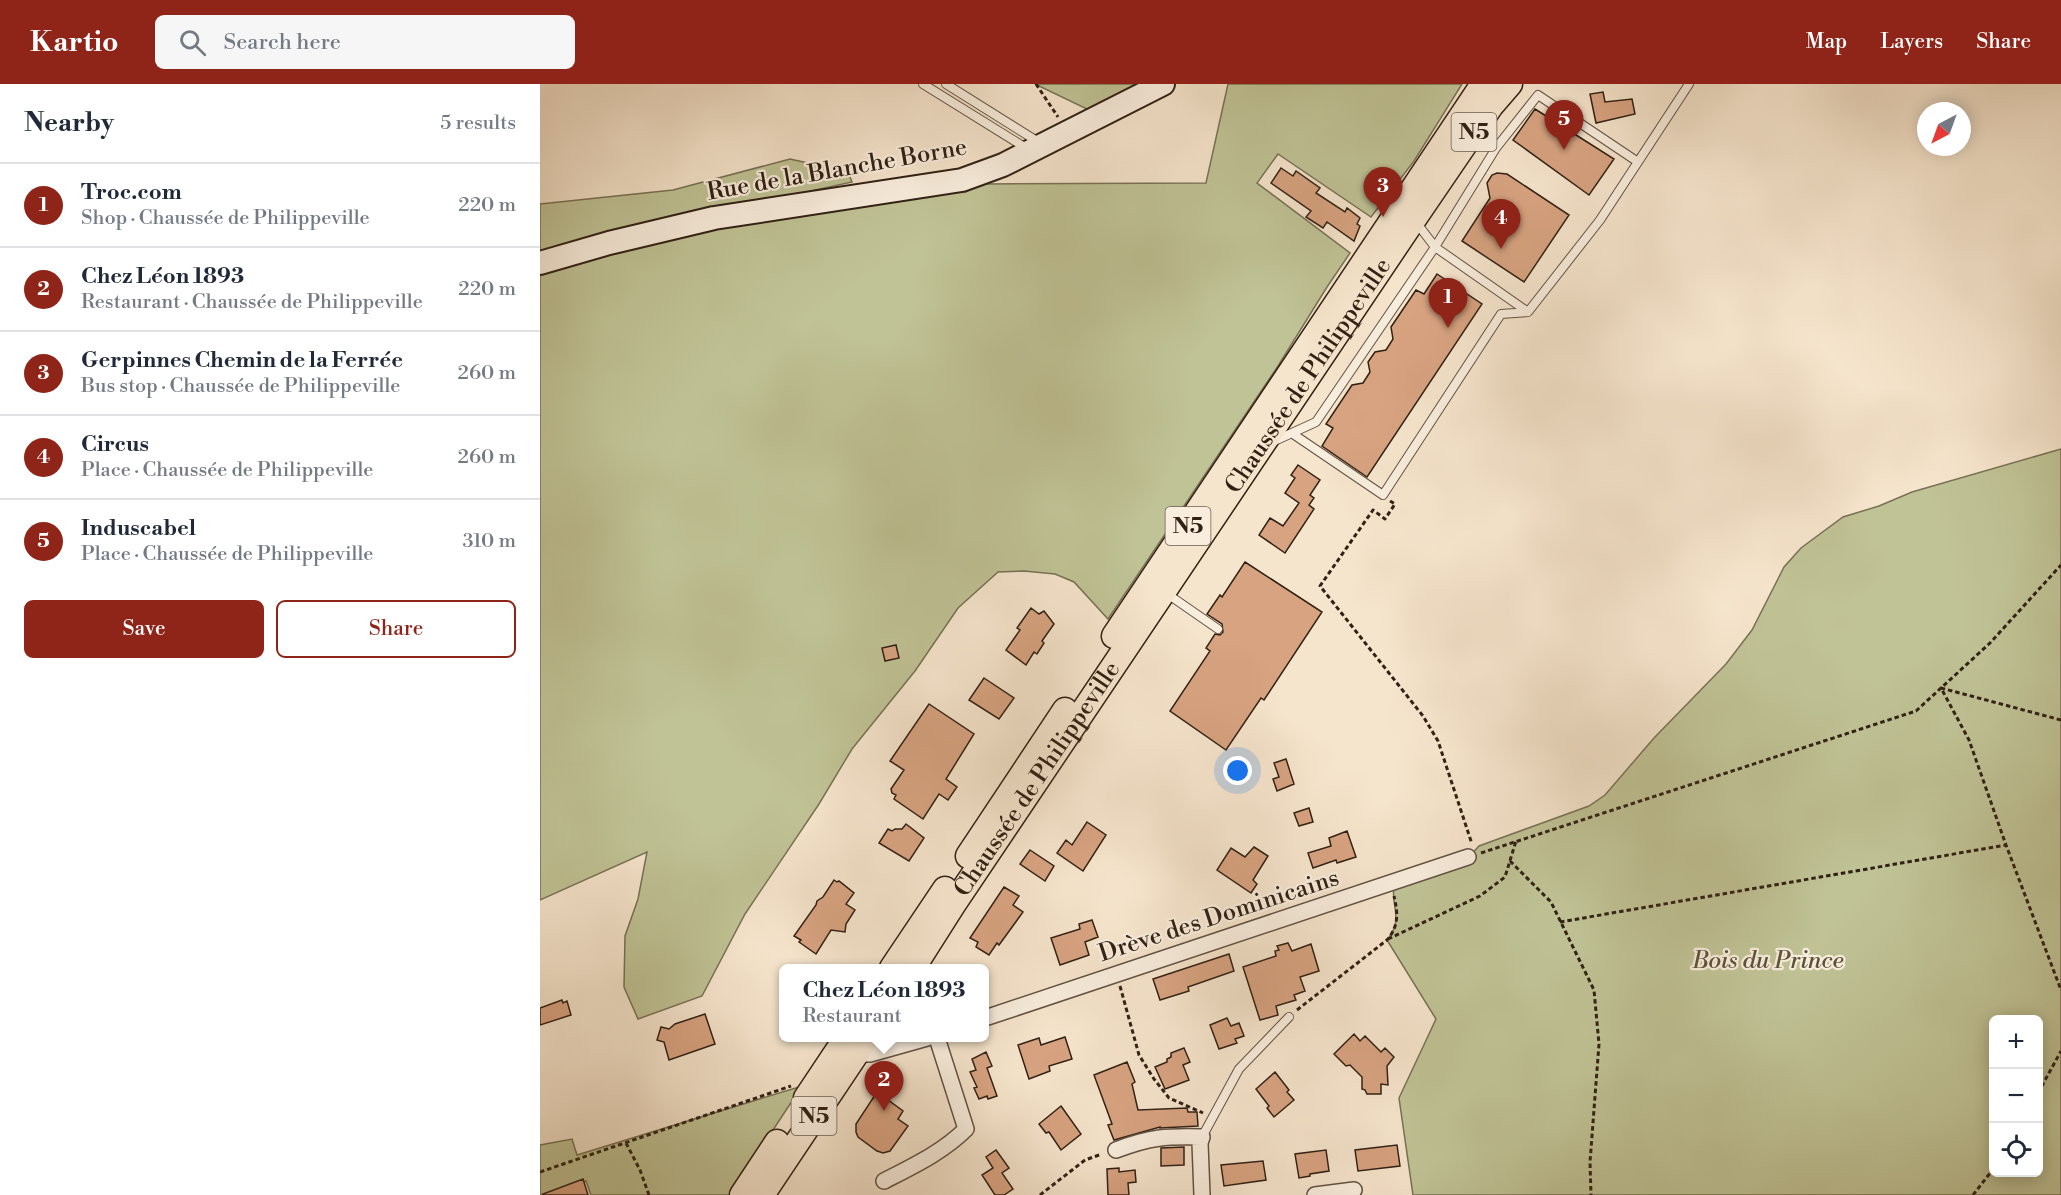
<!DOCTYPE html>
<html lang="en">
<head>
<meta charset="utf-8">
<style>
	:root { --surface:#fff; --page:#f6f6f7; --text:#1f2937; --muted:#747a83; --line:#e0e1e3; --accent:#8f2418 }
	body { margin:0; font-family:"Libre Bodoni",serif; background:var(--page); color:var(--text) }
	.controls { position:absolute; right:18px; bottom:18px; display:grid; overflow:hidden; border-radius:9px; box-shadow:0 3px 15px #0003 }
	.controls button { width:54px; height:54px; display:grid; place-items:center; padding:0; border:0; border-bottom:2px solid var(--line); background:var(--surface); color:var(--text); font:30px sans-serif }
	.compass { position:absolute; left:1377px; top:18px; width:54px; height:54px; border-radius:50%; background:var(--surface); box-shadow:0 3px 15px #0003; rotate:221deg }
	.you { position:absolute; left:698px; top:687px; width:21px; height:21px; margin:-15px; border:4px solid #fff; border-radius:50%; background:#1a73e8; box-shadow:0 0 0 9px #1a73e833 }
	.badge { display:grid; place-items:center; width:39px; height:39px; border-radius:50%; background:var(--accent); color:#fff; font-size:20px; font-weight:700 }
	.pin { position:absolute; translate:-50% -50px; filter:drop-shadow(0 2px 3px #0008) }
	.pin::after { content:''; position:absolute; top:32px; width:21px; height:18px; background:inherit; clip-path:polygon(0 0,100% 0,50% 100%) }
	.popup { position:absolute; left:239px; top:880px; width:210px; height:78px; box-sizing:border-box; display:grid; place-content:center; border-radius:9px; background:var(--surface); filter:drop-shadow(0 2px 4px #0005); font-size:20px; white-space:nowrap; color:var(--muted) }
	.popup b { font-size:22px; color:var(--text) }
	.popup::after { content:''; position:absolute; left:50%; top:100%; margin-left:-12px; border:12px solid transparent; border-top-color:var(--surface) }
	.list { margin:0; padding:0; list-style:none }
	h2 { display:flex; justify-content:space-between; align-items:center; height:78px; margin:0; padding:0 24px; font-size:26px }
	h2 small { font-size:20px; font-weight:400; color:var(--muted) }
	.list li { display:grid; grid-template-columns:39px 1fr auto; gap:18px; align-items:center; box-sizing:border-box; height:84px; padding:0 24px; border-top:2px solid var(--line) }
	.list b { display:block; font-size:22px; white-space:nowrap }
	.list p { margin:0; font-size:20px; white-space:nowrap; color:var(--muted) }
	.list em { font-size:20px; font-style:normal; color:var(--muted) }
	.actions { display:flex; gap:12px; padding:18px 24px }
	.actions a { flex:1; padding:14px 0; border:2px solid var(--accent); border-radius:9px; text-align:center; font-size:21px; color:var(--accent) }
	.actions .main { background:var(--accent); color:#fff }
	.icon { flex:none; width:33px; height:33px; fill:none; stroke:currentColor; stroke-width:2; stroke-linecap:round; stroke-linejoin:round }
	.map { position:relative; flex:none; width:1521px; height:1111px; overflow:hidden }
	header { display:flex; align-items:center; gap:36px; box-sizing:border-box; height:84px; padding:0 30px; background:var(--accent); color:#fff }
	header strong { font-size:28px }
	nav { display:flex; gap:33px; margin-inline-start:auto; font-size:21px }
	.search { width:420px; height:54px; background:var(--page); display:flex; align-items:center; gap:15px; box-sizing:border-box; padding:0 21px; border-radius:9px; color:var(--muted); font-size:22px }
	main { display:flex }
	aside { flex:1; background:var(--surface) }
	.map>svg:first-child { display:block }
</style>
</head>
<body>
<header>
<strong>Kartio</strong>
<div class="search"><svg class="icon" aria-label="search" viewBox="0 0 24 24"><circle cx="10" cy="10" r="6"/><path d="M15 15l6 6"/></svg>Search here</div>
<nav><a>Map</a><a>Layers</a><a>Share</a></nav>
</header>
<main>
<aside>
<h2>Nearby<small>5 results</small></h2>
<ul class="list">
<li><span class="badge">1</span><div><b>Troc.com</b><p>Shop · Chaussée de Philippeville</p></div><em>220 m</em></li>
<li><span class="badge">2</span><div><b>Chez Léon 1893</b><p>Restaurant · Chaussée de Philippeville</p></div><em>220 m</em></li>
<li><span class="badge">3</span><div><b>Gerpinnes Chemin de la Ferrée</b><p>Bus stop · Chaussée de Philippeville</p></div><em>260 m</em></li>
<li><span class="badge">4</span><div><b>Circus</b><p>Place · Chaussée de Philippeville</p></div><em>260 m</em></li>
<li><span class="badge">5</span><div><b>Induscabel</b><p>Place · Chaussée de Philippeville</p></div><em>310 m</em></li>
</ul>
<div class="actions"><a class="main">Save</a><a>Share</a></div>
</aside>
<div class="map">
<svg width="1521" height="1111" viewBox="0 0 1521 1111">
	<rect width="100%" height="100%" fill="#f6e5cd"/>
	<filter id="stains"><feTurbulence type="fractalNoise" baseFrequency=".00333" numOctaves="4"/><feColorMatrix values="0 0 0 0 .2 0 0 0 0 .09 0 0 0 0 .02 0 0 0 .5 -.17"/></filter>
	<radialGradient id="worn" r=".72"><stop offset=".6" stop-color="#630" stop-opacity="0"/><stop offset="1" stop-color="#630" stop-opacity=".3"/></radialGradient>
	<path fill="#c0c396" stroke="#787256" stroke-width="1.5" fill-rule="evenodd" d="M495,0H601L553,28Z
		M688,0H922L874,77L831,133L738,70L717,99L810,169L787,203L738,282L568,535L534,498L515,490L484,487L458,488L418,524L375,587L312,665L279,720L205,830L162,912L98,935L84,903L85,852L98,815L107,768L0,816V186L255,125L443,100L666,99Z
		M250,75L308,88L312,98L138,136L0,172V120L133,106Z
		M1521,365V1111H873L859,1014L896,935L847,856C866,833 848,820 855,798L921,782L939,762L1049,722L1065,711L1114,654L1186,580L1212,546L1244,483L1261,464L1303,433L1339,422L1372,408ZM1454,936H1498V1088H1454Z
		M262,1002L190,1111H51L46,1097L0,1111V1061L32,1055L37,1071Z"/>
	<path fill="#d8a381" stroke="#312115" stroke-width="1.5" d="M1063,8L1065,18L1092,15L1095,30L1056,39L1050,10Z
		M995,25L1074,75L1049,111L973,56Z
		M741,84L753,92L756,87L780,104L776,109L805,128L807,124L820,134L817,140L820,142L814,157L787,138L783,144L766,133L771,127L731,99Z
		M957,89L967,90L1029,131L984,198L922,157L950,114L947,99L952,91Z
		M897,190L942,220L827,393L782,362L793,344L786,340L812,301L823,299L830,288L828,278L835,268L846,266L853,255L851,243L876,206L884,210Z
		M758,381L780,396L770,411L774,414L769,421L774,425L745,469L719,451L730,434L743,442L759,419L745,409L755,394L751,391Z
		M705,478L782,528L724,616L721,614L686,666L630,627L670,567L666,564L675,550L680,551L683,548L682,540L667,530L680,511L682,513Z
		M491,524L499,530L504,527L514,540L502,557L504,559L497,570L494,568L486,581L466,566L480,546L477,544Z
		M356,561L359,574L345,577L342,564Z
		M444,594L474,614L459,635L429,616Z
		M389,620L434,650L406,695L417,703L408,716L399,710L383,735L354,715L356,711L352,709L351,705L364,686L350,677Z
		M746,675L754,700L737,707L733,695L739,693L734,679Z
		M769,724L773,738L759,742L754,729Z
		M547,738L566,751L543,787L517,769L526,756L532,761Z
		M366,740L384,754L369,777L339,759L348,745L352,747L355,745H362Z
		M807,747L816,773L797,779L796,776L773,784L768,769L791,762L789,754Z
		M714,763L728,772L713,796L717,800L711,809L677,786L691,764L705,773Z
		M490,766L514,782L505,797L480,780Z
		M294,796L297,798L299,797L314,809L306,820L315,826L306,840L305,848L291,846L276,870L259,858L261,856L254,852L276,821L277,817L283,813Z
		M464,803L479,812L473,821L483,828L459,861L457,859L449,871L436,863L438,858L430,854Z
		M552,836L558,853L545,858L549,871L520,881L511,854L540,845L539,840Z
		M748,859L752,867L771,860L779,887L760,893L765,907L754,911L756,916L736,922L738,931L720,936L703,883L736,872L735,867L739,866L737,862Z
		M689,870L694,887L648,903L649,907L620,916L613,895Z
		M22,916L23,919L27,917L31,931L0,941V924Z
		M165,930L175,960L129,976L124,958L117,956L121,943L129,945L135,940Z
		M687,934L691,942L699,939L704,952L695,955L697,959L679,965L670,941Z
		M814,950L820,957L825,952L841,968L845,964L854,973L847,982L848,1001L841,1000V1010H827L825,1006L822,1005V993L810,981L806,982L794,970Z
		M525,953L532,975L509,982L510,987L489,995L478,961L499,954L501,961Z
		M644,964L650,978L643,981L649,996L625,1005L615,983L627,978V975L631,973V969Z
		M446,968L452,982L447,984L457,1012L448,1015L447,1012L439,1015L434,1004L437,1003L430,988L436,986L432,975Z
		M587,978L595,998L592,1000L598,1026L647,1024L648,1028H657L658,1042L620,1044V1043L574,1056L568,1041L572,1040L554,991Z
		M735,988L749,1006L747,1008L754,1016L734,1033L727,1024L729,1022L716,1005Z
		M335,1011L341,1016L344,1013L363,1027L358,1035L368,1042L350,1067L343,1069L337,1067L318,1053L316,1048V1040Z
		M521,1022L541,1050L521,1066L509,1048L506,1049L499,1040Z
		M857,1061L860,1082L818,1087L815,1066Z
		M644,1063V1081L621,1082V1064Z
		M456,1066L469,1084L462,1089L473,1105L464,1111H455L442,1091L453,1084L446,1073Z
		M786,1066L789,1087L770,1090V1092L759,1094L755,1070Z
		M723,1077L726,1096L684,1102L681,1081Z
		M579,1084V1088L595,1086L596,1098L588,1099L589,1111H568L567,1085Z
		M43,1095L48,1111H3V1110Z"/>
	<g fill="none" stroke-linecap="round" stroke-linejoin="round">
		<defs>
			<path id="lane" d="M383,0L486,64
				M406,0L500,59
				M876,138L895,163L988,228
				M753,350L843,411L961,230L988,228L1060,136L1149,0
				M730,359L776,338L895,163L956,64L998,11L1098,78
				M626,509L678,545
				M662,1053L699,985L749,933"/>
			<path id="street" d="M445,934L928,773
				M316,970H330L387,954
				M576,1066C610,1053 626,1052 662,1053L660,1059L662,1111
				M344,1097C373,1082 403,1068 426,1045L397,954
				M775,1111L814,1106"/>
			<path id="secondary" d="M0,179L69,159L174,134L422,96L463,81L623,0"/>
			<g id="primary">
				<path d="M574,552L943,0"/>
				<path d="M428,772L525,626"/>
				<path d="M352,884L405,805"/>
				<path id="s1" d="M373,884L413,821L874,135L951,22L970,0"/>
				<path d="M266,1014L306,954"/>
				<path d="M202,1111L237,1058"/>
				<path d="M222,1111L327,954"/>
			</g>
		</defs>
		<use href="#lane" stroke="#625243" stroke-width="10"/>
		<use href="#street" stroke="#625243" stroke-width="18"/>
		<use href="#secondary" stroke="#312115" stroke-width="26"/>
		<use href="#primary" stroke="#312115" stroke-width="27"/>
		<path stroke="#312115" stroke-width="3" stroke-dasharray="4.5 3" stroke-linecap="butt" d="M496,0L518,33
			M850,417L855,420L845,435L833,426L780,502L883,632L898,657L932,760
			M1521,636L1401,604L1429,656L1466,761L1521,906
			M941,769L1376,627L1450,559L1521,481
			M970,777L1011,818L1054,906L1059,960L1050,1078L1051,1111
			M1020,838L1466,761
			M848,855L940,812L965,793L976,757
			M580,902L599,971L614,995L629,1014L663,1029
			M757,926L847,856C859,842 858,829 854,812
			M1498,1009L1521,967
			M86,1059L100,1086L109,1111
			M0,1088L251,1002
			M500,1111L545,1076L562,1070
			M1433,1111L1454,1084"/>
		<use href="#lane" stroke="#f9eede" stroke-width="8"/>
		<use href="#street" stroke="#f9eede" stroke-width="15"/>
		<use href="#secondary" stroke="#f9eede" stroke-width="22"/>
		<use href="#primary" stroke="#f6e5cd" stroke-width="24"/>
	</g>
	<g text-anchor="middle" dominant-baseline="central" stroke-width="4.5" stroke-linejoin="round" paint-order="stroke">
		<g fill="#f9eede" stroke="#6d5e51" stroke-width="1.5">
			<rect x="911.5" y="29" width="45" height="38" rx="4.5"/>
			<rect x="625.5" y="423" width="45" height="38" rx="4.5"/>
			<rect x="251.5" y="1013" width="45" height="38" rx="4.5"/>
		</g>
		<g font-size="22" font-weight="bold" fill="#312115">
			<text x="934" y="48">N5</text>
			<text x="648" y="442">N5</text>
			<text x="274" y="1032">N5</text>
		</g>
		<g font-size="24" fill="#312115" stroke="#f9eede">
			<text transform="translate(297 86) rotate(-10)">Rue de la Blanche Borne</text>
			<text stroke="none"><textPath href="#s1" startOffset="712">Chaussée de Philippeville</textPath></text>
			<text stroke="none"><textPath href="#s1" startOffset="226">Chaussée de Philippeville</textPath></text>
			<text transform="translate(679 832) rotate(-18)">Drève des Dominicains</text>
		</g>
		<g font-size="24" font-style="italic" fill="#5c523c" stroke="#f9eede">
			<text x="1228" y="877">Bois du Prince</text>
		</g>
	</g>
	<rect width="100%" height="100%" filter="url(#stains)"/>
	<rect width="100%" height="100%" fill="url(#worn)"/>
</svg>
<div class="controls">
<button>+</button>
<button>−</button>
<button><svg class="icon" aria-label="locate" viewBox="0 0 24 24"><circle cx="12" cy="12" r="6"/><path d="M12 2v4M12 18v4M2 12h4M18 12h4"/></svg></button>
</div>
<svg class="compass" viewBox="-18 -18 36 36"><path d="M0-13l5 13h-10z" fill="#e53935"/><path d="M0 13l5-13h-10z" fill="#747a83"/></svg>
<div class="you"></div>
<div class="pin badge" style="left:908px;top:244px">1</div>
<div class="pin badge" style="left:344px;top:1027px">2</div>
<div class="popup"><b>Chez Léon 1893</b>Restaurant</div>
<div class="pin badge" style="left:843px;top:133px">3</div>
<div class="pin badge" style="left:961px;top:165px">4</div>
<div class="pin badge" style="left:1024px;top:66px">5</div>
</div>
</main>
</body>
</html>
